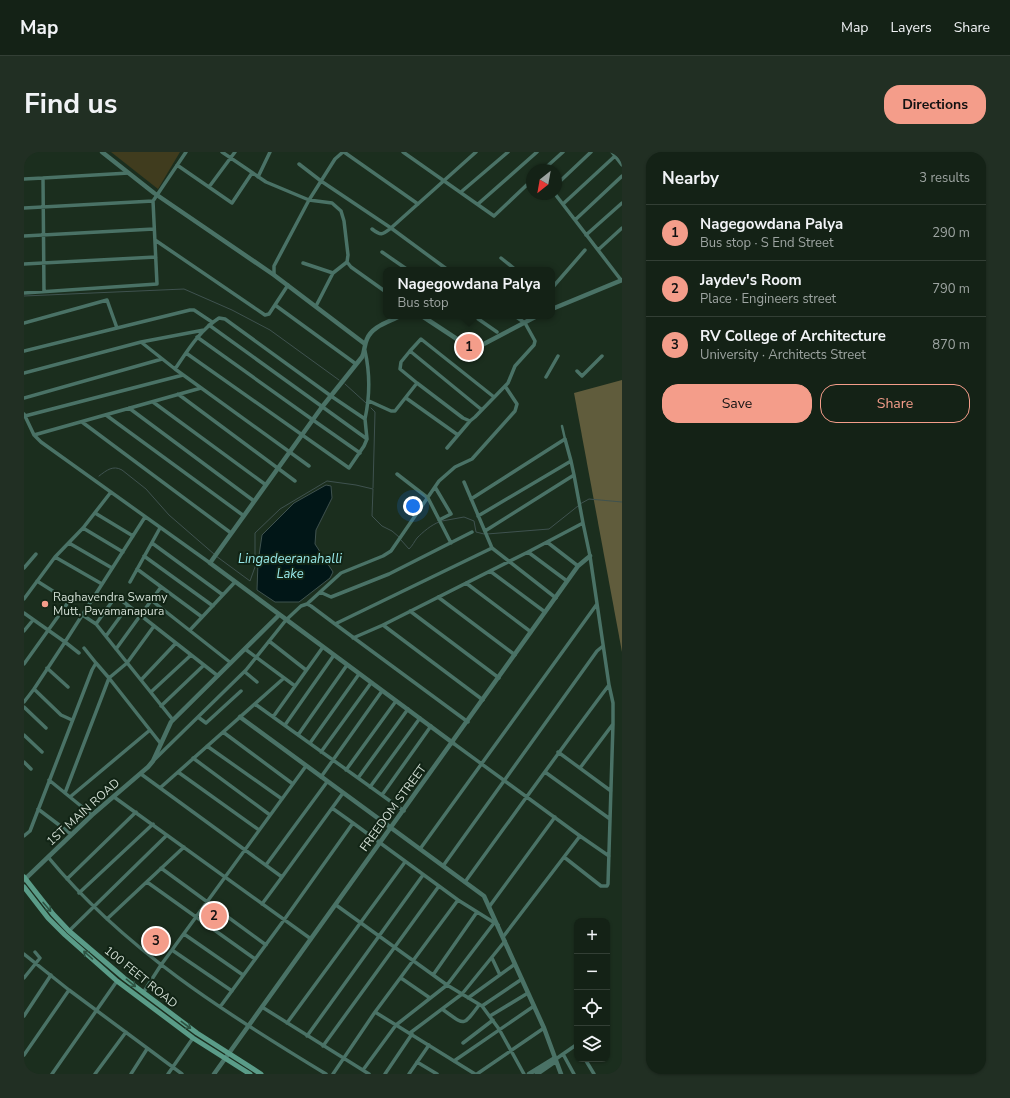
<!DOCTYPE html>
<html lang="en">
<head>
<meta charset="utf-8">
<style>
	:root { --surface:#142216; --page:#212f23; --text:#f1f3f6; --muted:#9da4a1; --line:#333f35; --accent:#f49d8a }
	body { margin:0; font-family:"Nunito Sans",sans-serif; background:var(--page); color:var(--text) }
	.controls { position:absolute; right:12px; bottom:12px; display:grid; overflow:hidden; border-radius:8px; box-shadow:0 1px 3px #0004 }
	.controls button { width:36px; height:36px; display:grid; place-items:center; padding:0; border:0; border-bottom:1px solid var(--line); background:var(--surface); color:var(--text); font:20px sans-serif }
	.compass { position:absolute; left:502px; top:12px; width:36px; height:36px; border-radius:50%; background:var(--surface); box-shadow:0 1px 3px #0004; rotate:211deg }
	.you { position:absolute; left:389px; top:354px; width:14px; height:14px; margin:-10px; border:3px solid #fff; border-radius:50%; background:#1a73e8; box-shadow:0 0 0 6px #1a73e833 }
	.badge { display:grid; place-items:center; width:26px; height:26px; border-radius:50%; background:var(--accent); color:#111; font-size:13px; font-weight:700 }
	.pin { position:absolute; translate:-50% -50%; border:2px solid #fff; box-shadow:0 1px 4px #0006 }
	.popup { position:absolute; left:359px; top:115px; width:172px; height:52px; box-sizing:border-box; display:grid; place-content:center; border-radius:8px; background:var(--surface); filter:drop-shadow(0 1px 3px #0005); font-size:13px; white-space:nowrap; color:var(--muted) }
	.popup b { font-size:15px; color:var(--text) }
	.popup::after { content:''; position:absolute; left:50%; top:100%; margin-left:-8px; border:8px solid transparent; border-top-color:var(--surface) }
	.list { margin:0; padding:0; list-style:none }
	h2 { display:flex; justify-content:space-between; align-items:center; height:52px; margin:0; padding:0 16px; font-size:17px }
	h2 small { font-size:13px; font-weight:400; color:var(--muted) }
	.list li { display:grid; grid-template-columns:26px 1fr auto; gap:12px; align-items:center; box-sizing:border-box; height:56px; padding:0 16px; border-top:1px solid var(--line) }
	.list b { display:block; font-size:15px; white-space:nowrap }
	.list p { margin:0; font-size:13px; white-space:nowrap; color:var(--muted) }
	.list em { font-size:13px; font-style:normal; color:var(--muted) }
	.actions { display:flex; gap:8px; padding:12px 16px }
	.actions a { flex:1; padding:9px 0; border:1px solid var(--accent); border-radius:16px; text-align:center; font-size:14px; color:var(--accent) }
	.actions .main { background:var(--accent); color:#111 }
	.icon { flex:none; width:22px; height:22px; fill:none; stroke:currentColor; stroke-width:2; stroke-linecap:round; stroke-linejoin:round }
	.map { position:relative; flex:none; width:598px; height:922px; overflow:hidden; border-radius:16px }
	header { display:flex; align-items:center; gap:24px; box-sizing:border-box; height:56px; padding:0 20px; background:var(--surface); border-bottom:1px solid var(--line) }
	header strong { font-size:19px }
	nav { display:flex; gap:22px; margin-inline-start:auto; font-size:14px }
	.intro { display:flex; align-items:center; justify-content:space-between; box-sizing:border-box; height:96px; padding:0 24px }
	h1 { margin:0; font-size:28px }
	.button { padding:10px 18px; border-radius:16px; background:var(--accent); color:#111; font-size:14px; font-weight:700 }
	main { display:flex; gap:24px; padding:0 24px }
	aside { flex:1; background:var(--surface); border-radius:16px; box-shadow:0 1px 3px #0004 }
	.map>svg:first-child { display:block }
</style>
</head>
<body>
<header>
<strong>Map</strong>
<nav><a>Map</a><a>Layers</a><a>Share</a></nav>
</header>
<div class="intro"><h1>Find us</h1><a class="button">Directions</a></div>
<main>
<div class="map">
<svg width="598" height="922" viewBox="0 0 598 922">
	<rect width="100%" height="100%" fill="#1b2e1e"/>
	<path fill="#403c1e" d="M87,0H156L134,37Z"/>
	<path fill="#605c3c" d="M598,228V500L550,241Z"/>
	<path fill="#011617" stroke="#3f524f" d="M302,333L307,334L308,346L292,378L291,392L309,420L306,426L275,450H251L233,438L234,410L238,383L270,351Z"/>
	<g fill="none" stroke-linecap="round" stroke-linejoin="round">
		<path stroke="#3f524f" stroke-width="1" d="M0,144L160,137L208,158L246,178L315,228
			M321,232L342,251
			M347,256L351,260L349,336
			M75,324C83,318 89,313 98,318L122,337L145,363L190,402
			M556,352L565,347L598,350
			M418,369L440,365L450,369L452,380L460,382
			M463,382L525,377L554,354
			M377,388L385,397C389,393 390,390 393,386C399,380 407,373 415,370
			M192,404L226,429L231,415V381L256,357L303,329L332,333L349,337L348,364L358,374L368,379L375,385"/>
		<path stroke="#4a7266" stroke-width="2.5" d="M538,274L541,287"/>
		<path stroke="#4a7266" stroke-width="3.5" d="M198,0L242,30L285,48L308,51L317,59L320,69L324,103L323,110L327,115L362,140
			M320,0L394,52
			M379,0L470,64L508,28
			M588,0L598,13
			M275,12L297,29L367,76L452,0
			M153,13L208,51L228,21
			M519,18L539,0
			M234,25L246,0
			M0,27L19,26
			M532,33L567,0
			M185,35L211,0
			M437,40L484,0
			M531,42L597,128
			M454,52L513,0
			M539,52L591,4
			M0,56L129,49
			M551,68L598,24
			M348,77C357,84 358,83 367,76L424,118
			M562,83L598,51
			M0,84L130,77
			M131,88L241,163L245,162L264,133
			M574,98L598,76
			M358,100L384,118
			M477,106L492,118
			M279,111L309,121
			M0,112L132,105
			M250,123V114L285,48L311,7L319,0
			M528,136L561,98
			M20,140L19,26L105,21
			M0,141L133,132L129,49L162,0
			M251,153L332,212
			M292,154L309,121L323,110
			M450,164L473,180
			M0,171L83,148L93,176L0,199
			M185,173L343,287
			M93,176L166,158H170L188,170
			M173,185L289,268L336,301
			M117,190L151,217L285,314
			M341,199C346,221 346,244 341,267
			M386,199L397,187L470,245
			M151,217C164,198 175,179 195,166L201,167L307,244L341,267L343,287L340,294L325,316L162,201
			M553,219L558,224L578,204
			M0,221L117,190L180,178
			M522,225L534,204
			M393,231L376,217L377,210L386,199L458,258
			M154,242L271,329
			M0,246L138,207
			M382,246L434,283
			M345,249L367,259H371L393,231L439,266L446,269L451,265L484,231L491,214L510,193L511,189L501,171L491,164
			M129,250L242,333
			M105,256L230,349
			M0,262L10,283L17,290L186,411
			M82,263L220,364
			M1,264L159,223
			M58,270L207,381
			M10,283L177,236
			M423,296L446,269
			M373,322L404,346L427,391
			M440,330L468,396
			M411,335L427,362L415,368
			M447,347L541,287L547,309
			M71,361L109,384
			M454,364L547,309L550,323
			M59,376L99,400
			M461,379L550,323L559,371
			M523,390L554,414
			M45,391L88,416
			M128,391L199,443
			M120,404L189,454
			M31,405L78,432
			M0,416L12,402
			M113,417L178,465
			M466,419L521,460
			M106,430L136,376
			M442,431L507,480
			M296,440L307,445L365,422L448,380
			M414,445L491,503
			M0,447L31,405L59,376L87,340
			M127,448L207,511
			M283,452L317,421L359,404L367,399L415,329L431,315L448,307L491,259L493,252L481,234
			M386,459L475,526
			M0,461L41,490L121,365
			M57,462L72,472L149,568
			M72,472L92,444L194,524
			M311,472L468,396L532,446
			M359,473L504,400L543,429
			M166,478L211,430
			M0,479L9,468
			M82,484L104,454
			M329,486L359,473L459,548
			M245,489L282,518
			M60,496L72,511
			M92,497L137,435
			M221,497L271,534
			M0,512L43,452V448L13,429
			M23,516L44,535
			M221,520L233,530
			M117,528L152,491
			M10,537L41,490L55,501
			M127,540L167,503
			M0,550L10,537L37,563L48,568
			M231,552L380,659
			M137,554L180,513
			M0,555L22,576
			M174,565L182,571L217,539
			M249,565L299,495
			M261,573L310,503
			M199,580L269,632
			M0,583L18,600
			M274,583L323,513
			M286,591L335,522
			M429,591L556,684L540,705
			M183,594L258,647
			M297,600L347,531
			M534,600L587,639
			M169,606L246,663
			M131,607L222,518L262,468L277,454L283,452L287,454L311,472L444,570
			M0,610L7,617
			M556,616L589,572
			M322,618L372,549
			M154,620L235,678
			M521,620L586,667
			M117,622L258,725L319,641
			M297,625L358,539
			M334,626L384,557
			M25,628L68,663
			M346,635L396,566
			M136,636L260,526
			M41,641L85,526L103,511L130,474
			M358,643L407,574
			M46,645L126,578
			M90,645L287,787
			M308,656L329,671
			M14,657L47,682
			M0,684L6,679L68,518L72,511L85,526L137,592
			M556,684L585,704
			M396,697L573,452
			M24,705C100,797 201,861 302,922
			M242,713L303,630
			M419,714L573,499L579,494
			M137,716L242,793
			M43,727L112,660
			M123,730L231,807
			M441,730C489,664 536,598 585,533
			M55,741L129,672
			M238,752L258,725
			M312,753L423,833L458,854L475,877L500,922
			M465,755L531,665
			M83,767L160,695
			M45,779L143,683
			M160,782L219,823
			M479,785L540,705L577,734H583L584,732L589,572V551L585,533L566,404L559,371L504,400
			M148,798L208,839
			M0,802L45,838L158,922
			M468,806L476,823
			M409,823L453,760
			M0,826L16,806L11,800
			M377,826L406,846
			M119,841L137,813L282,614
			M444,846L491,812
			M458,854L498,827
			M196,855L260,768L329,671L434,748
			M238,855L345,922
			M418,857C441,873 438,876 455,853
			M351,860L451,922
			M0,864L27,823
			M466,864L504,841
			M263,871L381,710
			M386,881L438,842L481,789
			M283,884L399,723
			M439,891L469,868
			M299,894L415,734
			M539,902L552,893L553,894
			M0,903L45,838
			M532,907L539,902L550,922
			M561,907L570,922
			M430,909L510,854
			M393,910L413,922
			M339,918L372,873L423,833L470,771
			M28,922L93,829
			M71,922L102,880
			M107,922L123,897
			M144,922L169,886
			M309,922L351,860L434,748L474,773
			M361,922L388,882
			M385,922L405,893
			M453,922L520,876"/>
		<path stroke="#4a7266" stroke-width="4.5" d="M78,0L130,41L250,123L341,192
			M528,157L598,128
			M376,164C365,170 348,174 343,187C340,193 341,199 338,205L298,255L186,411L429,591
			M398,164L445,195L456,194L513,164
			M216,565L460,744L520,876L537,922
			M0,728L68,663L124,615L129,609L147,570L255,463
			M190,922L554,414L566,404
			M505,922L531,906
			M513,922L532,909"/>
		<path stroke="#5a9c88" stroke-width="5" d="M0,725L29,762L45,779L100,826L173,881L237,922
			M0,735L24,766L41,783L93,829L169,886L226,922"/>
	</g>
	<defs><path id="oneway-shaft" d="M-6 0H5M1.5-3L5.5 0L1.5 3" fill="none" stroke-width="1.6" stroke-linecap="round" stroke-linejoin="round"/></defs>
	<g stroke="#2e5443">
		<use href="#oneway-shaft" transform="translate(23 755) rotate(50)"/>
		<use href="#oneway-shaft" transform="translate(64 803) rotate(-138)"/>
		<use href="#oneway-shaft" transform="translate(107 831) rotate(39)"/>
		<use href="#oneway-shaft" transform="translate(162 873) rotate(37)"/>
	</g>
	<circle fill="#f49d8a" stroke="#112415" stroke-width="1.5" cx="21" cy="452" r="4"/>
	<g text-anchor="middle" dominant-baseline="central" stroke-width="4" stroke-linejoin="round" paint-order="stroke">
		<g font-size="12" fill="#d1ddd3" stroke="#112415" text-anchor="start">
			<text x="29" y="445">Raghavendra Swamy<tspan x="29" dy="14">Mutt, Pavamanapura</tspan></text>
		</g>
		<g font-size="12" fill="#d1ddd3" stroke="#112415">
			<text transform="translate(369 656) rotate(-54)">FREEDOM STREET</text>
			<text transform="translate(59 660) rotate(-42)">1ST MAIN ROAD</text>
			<text transform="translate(117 825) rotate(39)">100 FEET ROAD</text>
		</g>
		<g font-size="13" font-style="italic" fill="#97e7e8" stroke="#112415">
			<text x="266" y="407">Lingadeeranahalli<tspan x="266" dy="15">Lake</tspan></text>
		</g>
	</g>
</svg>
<div class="controls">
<button>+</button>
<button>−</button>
<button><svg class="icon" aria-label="locate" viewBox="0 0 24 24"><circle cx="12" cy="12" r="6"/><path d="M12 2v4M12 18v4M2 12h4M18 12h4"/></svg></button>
<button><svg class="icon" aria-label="layers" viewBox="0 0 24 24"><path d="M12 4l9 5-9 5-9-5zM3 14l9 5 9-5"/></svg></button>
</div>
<svg class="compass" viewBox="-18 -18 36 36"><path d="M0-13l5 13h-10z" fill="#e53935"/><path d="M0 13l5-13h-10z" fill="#9da4a1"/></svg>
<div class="you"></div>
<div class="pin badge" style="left:445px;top:195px">1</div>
<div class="popup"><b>Nagegowdana Palya</b>Bus stop</div>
<div class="pin badge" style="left:190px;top:764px">2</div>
<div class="pin badge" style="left:132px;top:789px">3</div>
</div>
<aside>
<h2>Nearby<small>3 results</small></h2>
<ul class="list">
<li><span class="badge">1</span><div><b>Nagegowdana Palya</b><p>Bus stop · S End Street</p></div><em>290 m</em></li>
<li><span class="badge">2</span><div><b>Jaydev's Room</b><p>Place · Engineers street</p></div><em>790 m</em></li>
<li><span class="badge">3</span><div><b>RV College of Architecture</b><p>University · Architects Street</p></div><em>870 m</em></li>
</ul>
<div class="actions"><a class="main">Save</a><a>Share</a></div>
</aside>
</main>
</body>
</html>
